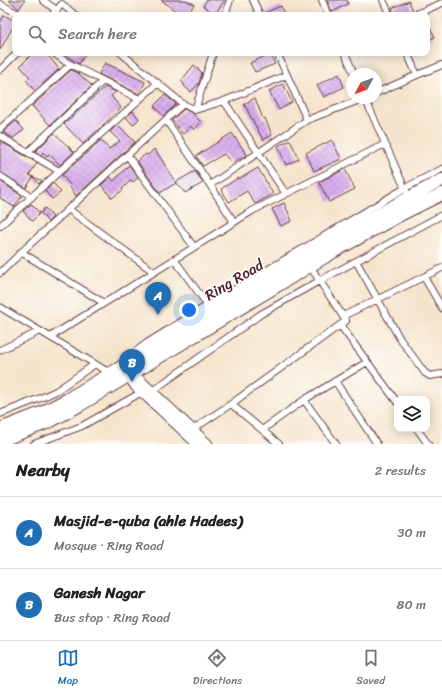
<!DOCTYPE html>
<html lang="en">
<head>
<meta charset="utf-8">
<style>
	:root { --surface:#fff; --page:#f6f6f6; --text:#202124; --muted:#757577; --line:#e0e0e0; --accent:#1f6fb2 }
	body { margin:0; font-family:Sriracha,sans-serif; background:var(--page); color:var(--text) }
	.controls { position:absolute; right:12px; bottom:12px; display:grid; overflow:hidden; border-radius:8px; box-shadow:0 2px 10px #0003 }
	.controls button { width:36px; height:36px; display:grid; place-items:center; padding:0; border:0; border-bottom:1px solid var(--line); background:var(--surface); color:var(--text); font:20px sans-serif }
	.compass { position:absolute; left:346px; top:68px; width:36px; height:36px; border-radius:50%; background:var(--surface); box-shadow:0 2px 10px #0003; rotate:229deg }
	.you { position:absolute; left:189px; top:310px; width:14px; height:14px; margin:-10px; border:3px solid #fff; border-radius:50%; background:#1a73e8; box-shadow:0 0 0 6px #1a73e833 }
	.badge { display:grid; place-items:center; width:26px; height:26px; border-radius:50%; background:var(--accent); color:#fff; font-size:13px; font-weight:700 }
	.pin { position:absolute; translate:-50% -33px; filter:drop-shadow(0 1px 2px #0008) }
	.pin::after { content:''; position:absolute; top:21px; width:14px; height:12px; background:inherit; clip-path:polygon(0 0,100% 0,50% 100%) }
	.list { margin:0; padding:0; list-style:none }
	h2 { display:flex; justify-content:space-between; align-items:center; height:52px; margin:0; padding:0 16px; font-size:17px }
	h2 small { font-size:13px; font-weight:400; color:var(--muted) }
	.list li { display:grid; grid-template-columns:26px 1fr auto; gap:12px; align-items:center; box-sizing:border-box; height:72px; padding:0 16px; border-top:1px solid var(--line) }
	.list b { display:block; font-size:15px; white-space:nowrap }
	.list p { margin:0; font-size:13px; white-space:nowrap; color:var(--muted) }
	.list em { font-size:13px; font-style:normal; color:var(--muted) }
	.icon { flex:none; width:22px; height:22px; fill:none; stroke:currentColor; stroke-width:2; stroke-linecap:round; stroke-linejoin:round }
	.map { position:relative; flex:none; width:442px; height:444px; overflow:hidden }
	.search { position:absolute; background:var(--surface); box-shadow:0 2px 10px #0003; left:12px; right:12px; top:12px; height:44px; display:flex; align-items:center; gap:10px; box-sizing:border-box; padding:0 14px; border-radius:8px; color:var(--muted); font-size:15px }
	.sheet { height:196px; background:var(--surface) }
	nav { display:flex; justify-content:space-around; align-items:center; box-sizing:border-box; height:56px; border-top:1px solid var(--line); background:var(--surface); font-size:11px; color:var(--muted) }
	nav a { display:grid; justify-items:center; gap:2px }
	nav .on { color:var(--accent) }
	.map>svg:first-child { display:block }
</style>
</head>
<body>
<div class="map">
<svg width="442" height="444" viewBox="0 0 442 444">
	<defs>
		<pattern id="building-cross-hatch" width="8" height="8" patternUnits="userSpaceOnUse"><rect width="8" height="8" fill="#d8aeee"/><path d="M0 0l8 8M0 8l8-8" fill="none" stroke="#bb95cc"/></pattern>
	</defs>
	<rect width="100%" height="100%" fill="#fdfcf7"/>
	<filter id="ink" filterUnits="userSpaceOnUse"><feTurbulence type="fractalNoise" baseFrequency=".025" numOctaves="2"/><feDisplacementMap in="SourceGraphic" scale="8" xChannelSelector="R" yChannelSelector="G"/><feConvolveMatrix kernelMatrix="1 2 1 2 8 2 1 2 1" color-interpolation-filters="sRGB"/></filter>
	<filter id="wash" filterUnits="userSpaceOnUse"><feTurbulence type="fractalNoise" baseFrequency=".012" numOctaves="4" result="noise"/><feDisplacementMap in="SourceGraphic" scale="16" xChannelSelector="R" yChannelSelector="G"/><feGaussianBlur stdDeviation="0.9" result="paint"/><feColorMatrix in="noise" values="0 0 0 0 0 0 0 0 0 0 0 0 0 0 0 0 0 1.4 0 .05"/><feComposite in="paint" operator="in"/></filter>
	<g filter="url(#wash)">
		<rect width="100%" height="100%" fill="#f6e5ce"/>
		<g id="blocks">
			<path fill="url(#building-cross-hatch)" d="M9,0H25L19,9Z
				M161,0H185L194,4L188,15H174L176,11Z
				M207,0H225L215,14L203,6Z
				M327,0H347L348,4L332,12Z
				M409,1L413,11L403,15H394L392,8Z
				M281,6L284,15H264V13Z
				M4,15L15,21V23L0,50V23Z
				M427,22L435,37L427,40Z
				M33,53H46L59,69L35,91L26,80L30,77L20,66Z
				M62,53H86L79,64Z
				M270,54L275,64L255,72L250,63Z
				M105,63L145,82L139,94L99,74Z
				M194,65L202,73L199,83L191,92L184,86V84L181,81Z
				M71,70L78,73L92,86L50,125L32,106Z
				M339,74L344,87L324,97L317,85Z
				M283,84L292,102L279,110L269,91Z
				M105,87L116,92L111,96L121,108L83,144L64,124Z
				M165,95L176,104L163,116L154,106Z
				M255,98L263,119L265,118L272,135L263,140L244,104Z
				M184,109L192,113L201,122L194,130L191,126L183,134L172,120Z
				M133,111L139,119L133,125L126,117Z
				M16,121L24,130L13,138L3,132Z
				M117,125L135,142L76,196L70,187L71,186L62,175L101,140L109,149L120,141L110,132Z
				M54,133L74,152L60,165L49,154L47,156L43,152L41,155L35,152Z
				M232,133L247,155L232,163L224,154L203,166L196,156Z
				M290,140L299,159L286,165L278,146Z
				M332,140L341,159L314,171L306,153Z
				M0,141L37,163L29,175L42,181L39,184L33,177L26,188L0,172Z
				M154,149L160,157L176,183L160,193L137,161L146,154L148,155Z
				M129,165L138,178L133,182L131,180L122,189L123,190L112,198L101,185L110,177L114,181Z
				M258,168L273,194L255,204L247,191L229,202L221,189L238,178L239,179Z
				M345,169L355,189L329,202L319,182Z
				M195,171L203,183L185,193L176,182Z
				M0,181L22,196L14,207L0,198Z
				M53,183L61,192L52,199L45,191Z
				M284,203L292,221L281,226L272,209Z
				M31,204L40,213L32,221L23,211Z
				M45,208L53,217L48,222L41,213Z"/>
		</g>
	</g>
	<g filter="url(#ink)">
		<use href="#blocks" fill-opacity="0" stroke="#643d43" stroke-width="1"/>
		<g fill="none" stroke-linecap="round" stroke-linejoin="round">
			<defs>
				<path id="street" d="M43,0L56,10
					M253,0L260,15
					M322,0L328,15
					M383,0L390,15
					M0,4L20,15
					M52,15L62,4L75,15
					M225,15L230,0
					M414,15L442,3
					M54,53L66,62L139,99
					M121,53L183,104L195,110L213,53
					M277,53L307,120
					M345,53L354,74
					M407,53L417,75
					M0,70L17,53
					M376,93L417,75L442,65
					M365,98L406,191
					M224,101L287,75
					M195,110L224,101L286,194
					M166,120L210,185L307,120L365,98
					M0,129L70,65
					M0,136L59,171
					M28,152L103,81
					M127,155L194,247
					M0,176L32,197
					M210,185L234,222
					M68,209L154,272
					M0,226L76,156L158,83
					M21,252L104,303
					M174,259L209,307
					M356,261L400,339L425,373L430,376L442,374
					M310,266L346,321L340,325L397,402
					M0,273L27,247L183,104
					M424,277L442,308
					M0,307L110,373
					M343,316L442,268
					M50,337L252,211L385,144
					M0,350L40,331
					M130,356L147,343L208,305L405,188L442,169
					M335,381L377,444
					M152,391L261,314L319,281L442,215
					M304,400L367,362
					M231,404L279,444
					M0,414L43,397L56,391L95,364
					M417,429L428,444
					M192,430L231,404L340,325
					M262,430L304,400L336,444
					M34,444L82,426L142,392"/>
				<path id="secondary" d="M129,369L131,374L139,379L208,444
					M126,373L135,386L197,444"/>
				<path id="highway" d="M0,429L41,413L68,399L349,230L442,180
					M0,441L49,422L80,405L333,252L400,215L442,194"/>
			</defs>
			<use href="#street" stroke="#643d43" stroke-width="8"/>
			<use href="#secondary" stroke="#643d43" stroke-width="11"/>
			<use href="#highway" stroke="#643d43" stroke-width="14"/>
			<use href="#street" stroke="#fff" stroke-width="6"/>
			<use href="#secondary" stroke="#fff" stroke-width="9"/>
			<use href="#highway" stroke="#fff" stroke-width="12"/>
		</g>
	</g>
	<g text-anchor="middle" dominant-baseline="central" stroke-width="4" stroke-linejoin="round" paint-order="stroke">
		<g font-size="15" fill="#4a1f2b" stroke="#fdfcf7">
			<text transform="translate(234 280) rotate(-31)">Ring Road</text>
		</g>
	</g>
</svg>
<div class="controls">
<button><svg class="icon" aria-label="layers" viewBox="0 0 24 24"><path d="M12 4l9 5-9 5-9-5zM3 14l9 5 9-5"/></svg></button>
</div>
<svg class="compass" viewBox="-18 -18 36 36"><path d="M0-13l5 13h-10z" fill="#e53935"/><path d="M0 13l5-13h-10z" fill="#757577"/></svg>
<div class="you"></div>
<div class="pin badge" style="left:158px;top:315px">A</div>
<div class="pin badge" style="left:132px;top:382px">B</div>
<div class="search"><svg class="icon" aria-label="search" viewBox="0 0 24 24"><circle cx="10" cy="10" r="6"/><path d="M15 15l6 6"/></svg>Search here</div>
</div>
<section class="sheet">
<h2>Nearby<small>2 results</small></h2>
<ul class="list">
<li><span class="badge">A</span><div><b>Masjid-e-quba (ahle Hadees)</b><p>Mosque · Ring Road</p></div><em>30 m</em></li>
<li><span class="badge">B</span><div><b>Ganesh Nagar</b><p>Bus stop · Ring Road</p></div><em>80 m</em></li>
</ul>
</section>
<nav>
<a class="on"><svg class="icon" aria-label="map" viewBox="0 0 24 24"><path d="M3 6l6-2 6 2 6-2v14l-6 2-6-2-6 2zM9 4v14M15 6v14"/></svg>Map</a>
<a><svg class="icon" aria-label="directions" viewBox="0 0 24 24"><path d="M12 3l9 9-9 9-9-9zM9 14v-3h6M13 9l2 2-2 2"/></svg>Directions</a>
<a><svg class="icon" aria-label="saved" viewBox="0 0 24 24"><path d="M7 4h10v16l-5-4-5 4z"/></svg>Saved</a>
</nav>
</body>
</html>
